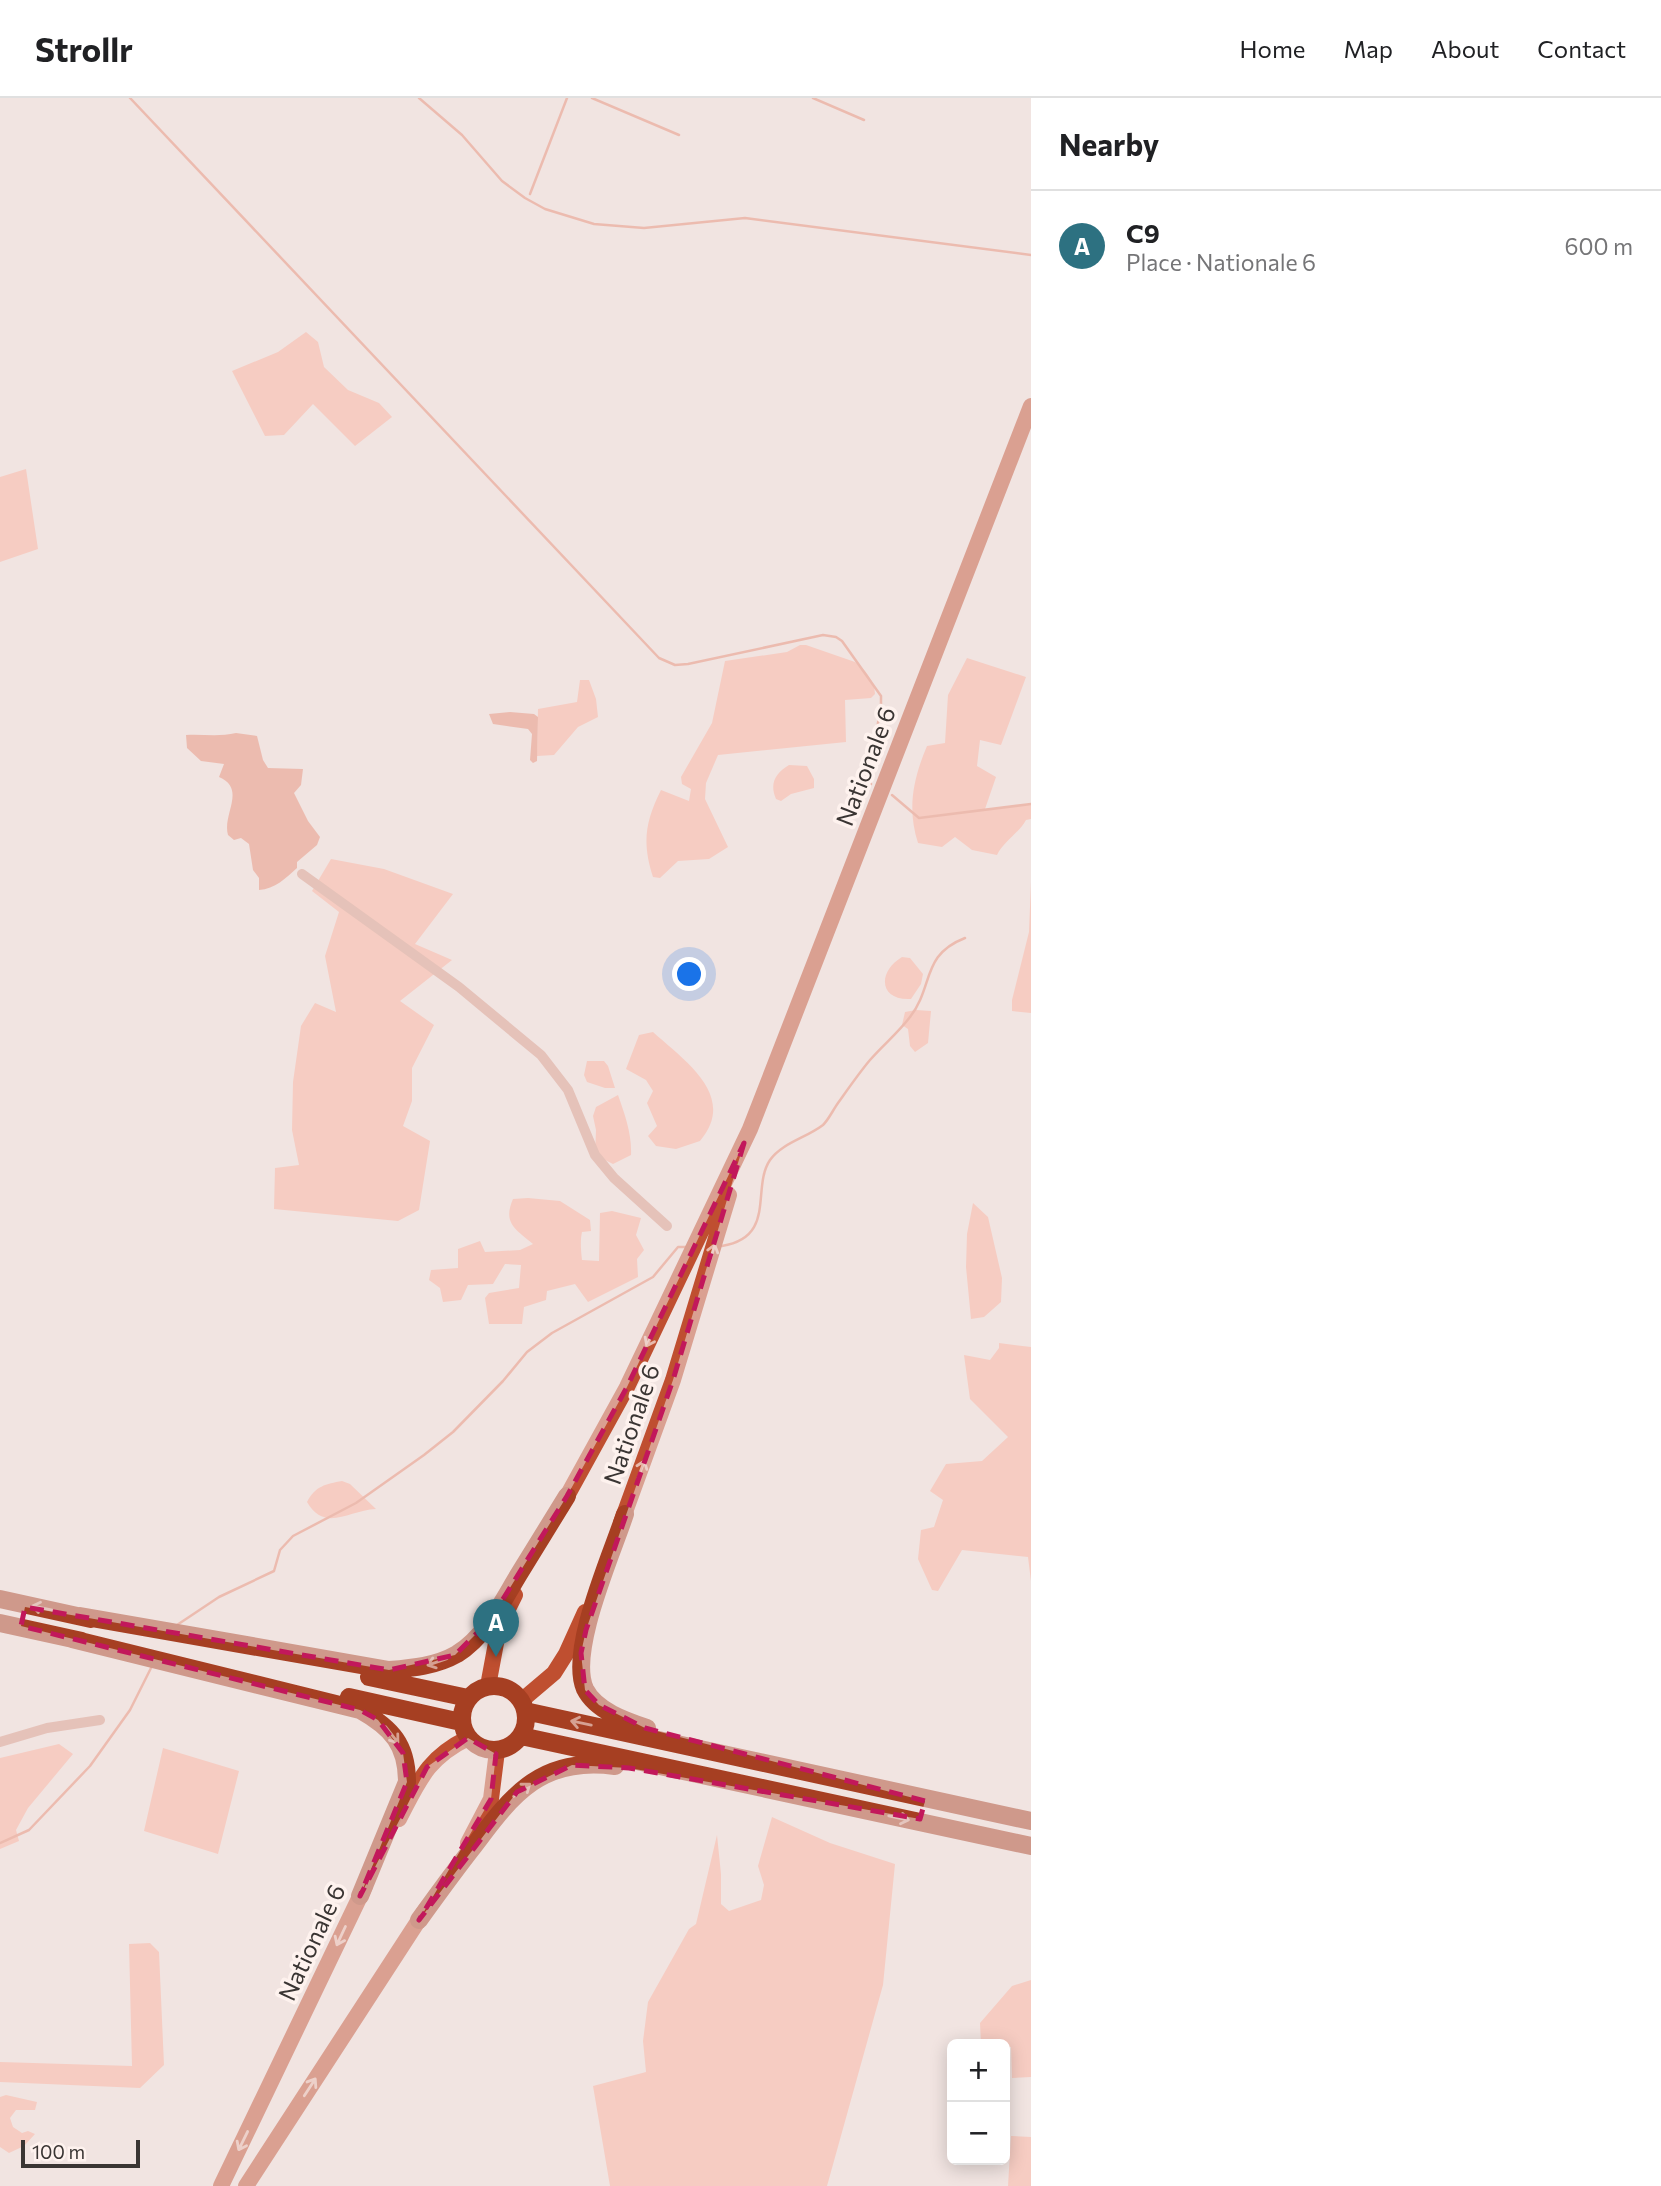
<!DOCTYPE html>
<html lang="en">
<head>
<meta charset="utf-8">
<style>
	:root { --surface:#fff; --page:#f2f2f2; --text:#202124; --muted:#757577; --line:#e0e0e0; --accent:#2d7181 }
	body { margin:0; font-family:Commissioner,sans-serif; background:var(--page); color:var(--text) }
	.controls { position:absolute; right:21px; bottom:21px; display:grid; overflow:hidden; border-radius:10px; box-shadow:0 4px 18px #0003 }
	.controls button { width:63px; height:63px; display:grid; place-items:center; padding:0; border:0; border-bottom:2px solid var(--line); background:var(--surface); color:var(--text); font:35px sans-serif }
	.scale { position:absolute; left:21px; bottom:18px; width:119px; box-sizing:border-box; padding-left:7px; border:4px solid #3a3533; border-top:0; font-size:19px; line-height:24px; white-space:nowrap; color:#3a3533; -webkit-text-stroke:5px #fef2ee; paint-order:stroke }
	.you { position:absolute; left:690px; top:877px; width:24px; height:24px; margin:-18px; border:5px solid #fff; border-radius:50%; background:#1a73e8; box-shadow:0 0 0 10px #1a73e833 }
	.badge { display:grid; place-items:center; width:46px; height:46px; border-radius:50%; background:var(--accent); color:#fff; font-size:23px; font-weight:700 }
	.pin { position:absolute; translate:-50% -58px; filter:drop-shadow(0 2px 4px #0008) }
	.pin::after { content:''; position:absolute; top:37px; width:24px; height:21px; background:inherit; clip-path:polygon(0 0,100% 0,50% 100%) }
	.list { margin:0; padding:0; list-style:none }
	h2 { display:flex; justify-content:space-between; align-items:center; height:91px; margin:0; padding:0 28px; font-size:30px }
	h2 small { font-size:23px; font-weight:400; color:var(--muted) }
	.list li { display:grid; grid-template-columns:46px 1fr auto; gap:21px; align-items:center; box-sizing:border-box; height:112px; padding:0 28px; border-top:2px solid var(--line) }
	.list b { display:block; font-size:26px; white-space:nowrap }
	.list p { margin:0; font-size:23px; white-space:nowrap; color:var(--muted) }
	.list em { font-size:23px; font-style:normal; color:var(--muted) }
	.map { position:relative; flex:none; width:1031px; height:2088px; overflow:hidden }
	header { display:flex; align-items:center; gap:42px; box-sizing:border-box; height:98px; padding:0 35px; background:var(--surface); border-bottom:2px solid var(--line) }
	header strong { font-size:33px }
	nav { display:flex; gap:38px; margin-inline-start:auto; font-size:24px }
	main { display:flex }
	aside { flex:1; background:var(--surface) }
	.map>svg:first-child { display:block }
</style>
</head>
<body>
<header>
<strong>Strollr</strong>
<nav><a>Home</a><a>Map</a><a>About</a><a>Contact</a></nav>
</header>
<main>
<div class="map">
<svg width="1031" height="2088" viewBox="0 0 1031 2088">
	<rect width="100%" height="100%" fill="#f1e4e1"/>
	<path fill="#fdb09b" d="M306,234L318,244L324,269L348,292L379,305L392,319L355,348L313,306L284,337L265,338L232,273L278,254Z
		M26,371L38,451L0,464V379Z
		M800,547H806L855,564C865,571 875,584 875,596L871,600L845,602L846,644L718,657L706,685L705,701L728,749L709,761L678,763L660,780L653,779C642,745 645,724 661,692L689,703L691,691L682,686L681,679L712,625L725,563L787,554Z
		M967,560L1026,579L1001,647L980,642L977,668L996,679L985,711L1031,706V721L1026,722C1019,735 1004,743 997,757L972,752L955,739L942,749L918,745C907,711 913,681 927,648L945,645L948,597Z
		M580,582H589L596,601L598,619L578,629L554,657L537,658L538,611L577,604Z
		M789,667L807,668L814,681V690L791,696L781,703L776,701C769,685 776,675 789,667Z
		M331,761L384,771L453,796L415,846L452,862L400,903L434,927L412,970V1003L403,1028L430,1043L419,1112L398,1123L274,1111L275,1070L299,1067L292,1032L293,984L301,928L315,905L336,914L325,858L339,814L312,793Z
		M1031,784V915L1012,913V902L1029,834Z
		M902,859L910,860L923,876L921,886L911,901C879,903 877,874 902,859Z
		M916,912L931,913L928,945L915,954L910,948L908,931L902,927L905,914Z
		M653,934C685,963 738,998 700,1043L676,1051L656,1048L648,1038L657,1028L647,1005L653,993L646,982L626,971L639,937Z
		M587,963H604L608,968L615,990H605L587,984L584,977Z
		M618,997C625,1017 632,1036 631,1057L613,1066L595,1057L596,1032L593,1018L596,1009Z
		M528,1100L560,1103L590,1122L591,1133L582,1134C580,1143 581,1153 582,1162L599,1163L600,1115L612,1113L641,1120L636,1137L644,1152L637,1161L638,1179L588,1204L575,1186L547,1193L546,1202L524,1209L522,1226H489L485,1200L489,1195L519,1190L521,1167L505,1166L493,1186L468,1187L461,1202L443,1204L440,1190L429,1182L431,1172L458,1170V1151L480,1143L485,1154L520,1152L533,1146C517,1132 502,1126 513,1101Z
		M973,1105L988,1119L1002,1180L1001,1204L984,1219L971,1221L966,1169L967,1136Z
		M999,1245L1031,1249V1483L1028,1459L962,1452L938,1493L932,1492L918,1461L921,1432L934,1429L943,1402L930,1393L946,1366L982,1363L1008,1339L970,1301L964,1257L990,1262L999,1250Z
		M342,1383L350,1386L376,1411C349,1412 325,1435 307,1404C315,1388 326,1386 342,1383Z
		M59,1646L73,1656L28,1710L16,1732L19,1743L0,1751V1660Z
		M163,1650L239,1673L218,1756L144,1733Z
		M772,1719L830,1745L895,1766L883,1887L827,2088H610L593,1988L646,1974L643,1943L648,1904L689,1831L696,1826L717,1737L721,1776V1806L729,1813L761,1802L764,1787L758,1768Z
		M150,1845L159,1854L164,1967L140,1990L0,1984V1964L132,1968L129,1846Z
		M1031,1882V1979L1012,1980L1011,1949L1005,1948V1946H981L980,1925L1012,1888Z
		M6,1997L37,2004L35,2012H16L10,2020L13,2029L22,2035L28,2033L35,2036L24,2048L9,2055L0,2049V1999Z
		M1011,2038L1031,2039V2088H1008Z"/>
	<path fill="#e78b72" d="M510,614L534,616L538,619L537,663L533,665L530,662L532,636L528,631L493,626L489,616Z
		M236,635L257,638L263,662L268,670L303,671L301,687L294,695L308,723L320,739L317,747L297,764V770C286,780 275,791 259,792V780L253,772L249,746L241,740L234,742L228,737C222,716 247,691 219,679L224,666L201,663L187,650L186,637C203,636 219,639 236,635Z"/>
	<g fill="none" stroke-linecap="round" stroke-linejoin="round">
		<path stroke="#e78b72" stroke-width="2.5" d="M130,0L659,560L675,567L688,566L823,537L836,539L842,543L881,598V608L869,676L871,686
			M419,0L462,37L502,83L525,100L545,111L594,126L644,130L745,120L1031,157
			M592,0L679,37
			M813,0L864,22
			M530,96L567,0
			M892,697L919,720L1031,706
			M722,1148C777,1139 751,1090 770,1062C782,1045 806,1040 823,1027C829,1021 833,1012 838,1005C848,991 859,975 870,962C883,947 898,935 910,919C934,888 921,857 965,840
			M177,1527L219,1499L274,1473L280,1452L293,1438L356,1405L424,1357L453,1334L503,1283L527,1254L552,1235L653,1179L678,1149H686
			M0,1745L29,1732L90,1668L130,1612L152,1568"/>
		<path stroke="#d89987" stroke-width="10" d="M302,776L459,889L541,957L568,992L595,1057L614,1080L667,1128
			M0,1644L47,1630L100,1622"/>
		<path stroke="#bf4f30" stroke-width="16" d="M561,1409L627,1289L750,1031L1031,308
			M621,1425L673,1282L729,1097
			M488,1588L499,1529L515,1497
			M521,1603L554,1575L566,1556L585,1514
			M399,1721C419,1683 427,1660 468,1640
			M468,1745L491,1701L497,1653
			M221,2088L365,1788
			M246,2088L426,1811"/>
		<path stroke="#a63f22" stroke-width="18" d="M625,1416C612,1456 568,1553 585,1591C596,1613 626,1623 647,1630
			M0,1501L91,1521
			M80,1518L389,1572C413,1570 436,1568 457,1556C486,1538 502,1504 519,1476C535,1450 551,1424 567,1398
			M0,1525L82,1543
			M72,1541L360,1612C392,1630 407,1647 407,1684L360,1798
			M369,1579L468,1600
			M462 1620a32 32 0 1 1 64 0a32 32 0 1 1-64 0Z
			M349,1599L461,1624
			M525,1613L1031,1723
			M521,1638L1031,1748
			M419,1822C437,1797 455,1772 474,1748C513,1695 543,1658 615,1668"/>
	</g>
	<defs><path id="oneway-shaft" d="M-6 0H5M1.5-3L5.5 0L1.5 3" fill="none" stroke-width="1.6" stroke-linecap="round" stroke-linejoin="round" transform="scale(1.75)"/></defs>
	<g stroke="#e8b9ac">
		<use href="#oneway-shaft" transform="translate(712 1156) rotate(-74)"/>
		<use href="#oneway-shaft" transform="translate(651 1239) rotate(116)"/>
		<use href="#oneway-shaft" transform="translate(641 1372) rotate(-70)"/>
		<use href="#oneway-shaft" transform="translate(341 1838) rotate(115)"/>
		<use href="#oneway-shaft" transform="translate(310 1989) rotate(-57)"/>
		<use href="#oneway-shaft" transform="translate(243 2043) rotate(116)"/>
	</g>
	<g stroke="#d6a192">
		<use href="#oneway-shaft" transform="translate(42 1510) rotate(-168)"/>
		<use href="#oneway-shaft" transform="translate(437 1564) rotate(161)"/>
		<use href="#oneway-shaft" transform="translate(581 1625) rotate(-168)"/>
		<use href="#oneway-shaft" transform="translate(392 1637) rotate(52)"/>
		<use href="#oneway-shaft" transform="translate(522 1692) rotate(-37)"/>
		<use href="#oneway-shaft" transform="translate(899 1720) rotate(12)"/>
	</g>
	<path d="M0 0H1031V2088H0ZM744,1045L673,1282L586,1532L581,1555L585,1592L599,1607L645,1630L925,1703L920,1721L629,1670L572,1667L517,1694L419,1822L491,1701L496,1656L468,1640L427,1669L360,1798L407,1684L403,1655L378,1622L360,1612L21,1528L25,1509L389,1572L455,1557L490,1522L567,1398L627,1289Z" fill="#f1e4e1" fill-opacity=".55" fill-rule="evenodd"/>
	<path fill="none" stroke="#c2185b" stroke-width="5" stroke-dasharray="14 9" stroke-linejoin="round" d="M744,1045L673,1282L586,1532L581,1555L585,1592L599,1607L645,1630L925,1703L920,1721L629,1670L572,1667L517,1694L419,1822L491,1701L496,1656L468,1640L427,1669L360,1798L407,1684L403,1655L378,1622L360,1612L21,1528L25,1509L389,1572L455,1557L490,1522L567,1398L627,1289Z"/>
	<g text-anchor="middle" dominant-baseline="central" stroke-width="7" stroke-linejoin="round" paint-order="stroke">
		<g font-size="24" fill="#3a3533" stroke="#fef2ee">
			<text transform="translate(865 668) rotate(-69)">Nationale 6</text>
			<text transform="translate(631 1326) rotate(-71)">Nationale 6</text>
			<text transform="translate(311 1844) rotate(-65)">Nationale 6</text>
		</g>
	</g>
</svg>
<div class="controls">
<button>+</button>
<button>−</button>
</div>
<div class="scale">100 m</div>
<div class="you"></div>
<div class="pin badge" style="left:496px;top:1559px">A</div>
</div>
<aside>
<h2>Nearby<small></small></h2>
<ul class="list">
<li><span class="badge">A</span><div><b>C9</b><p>Place · Nationale 6</p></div><em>600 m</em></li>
</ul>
</aside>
</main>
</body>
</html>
